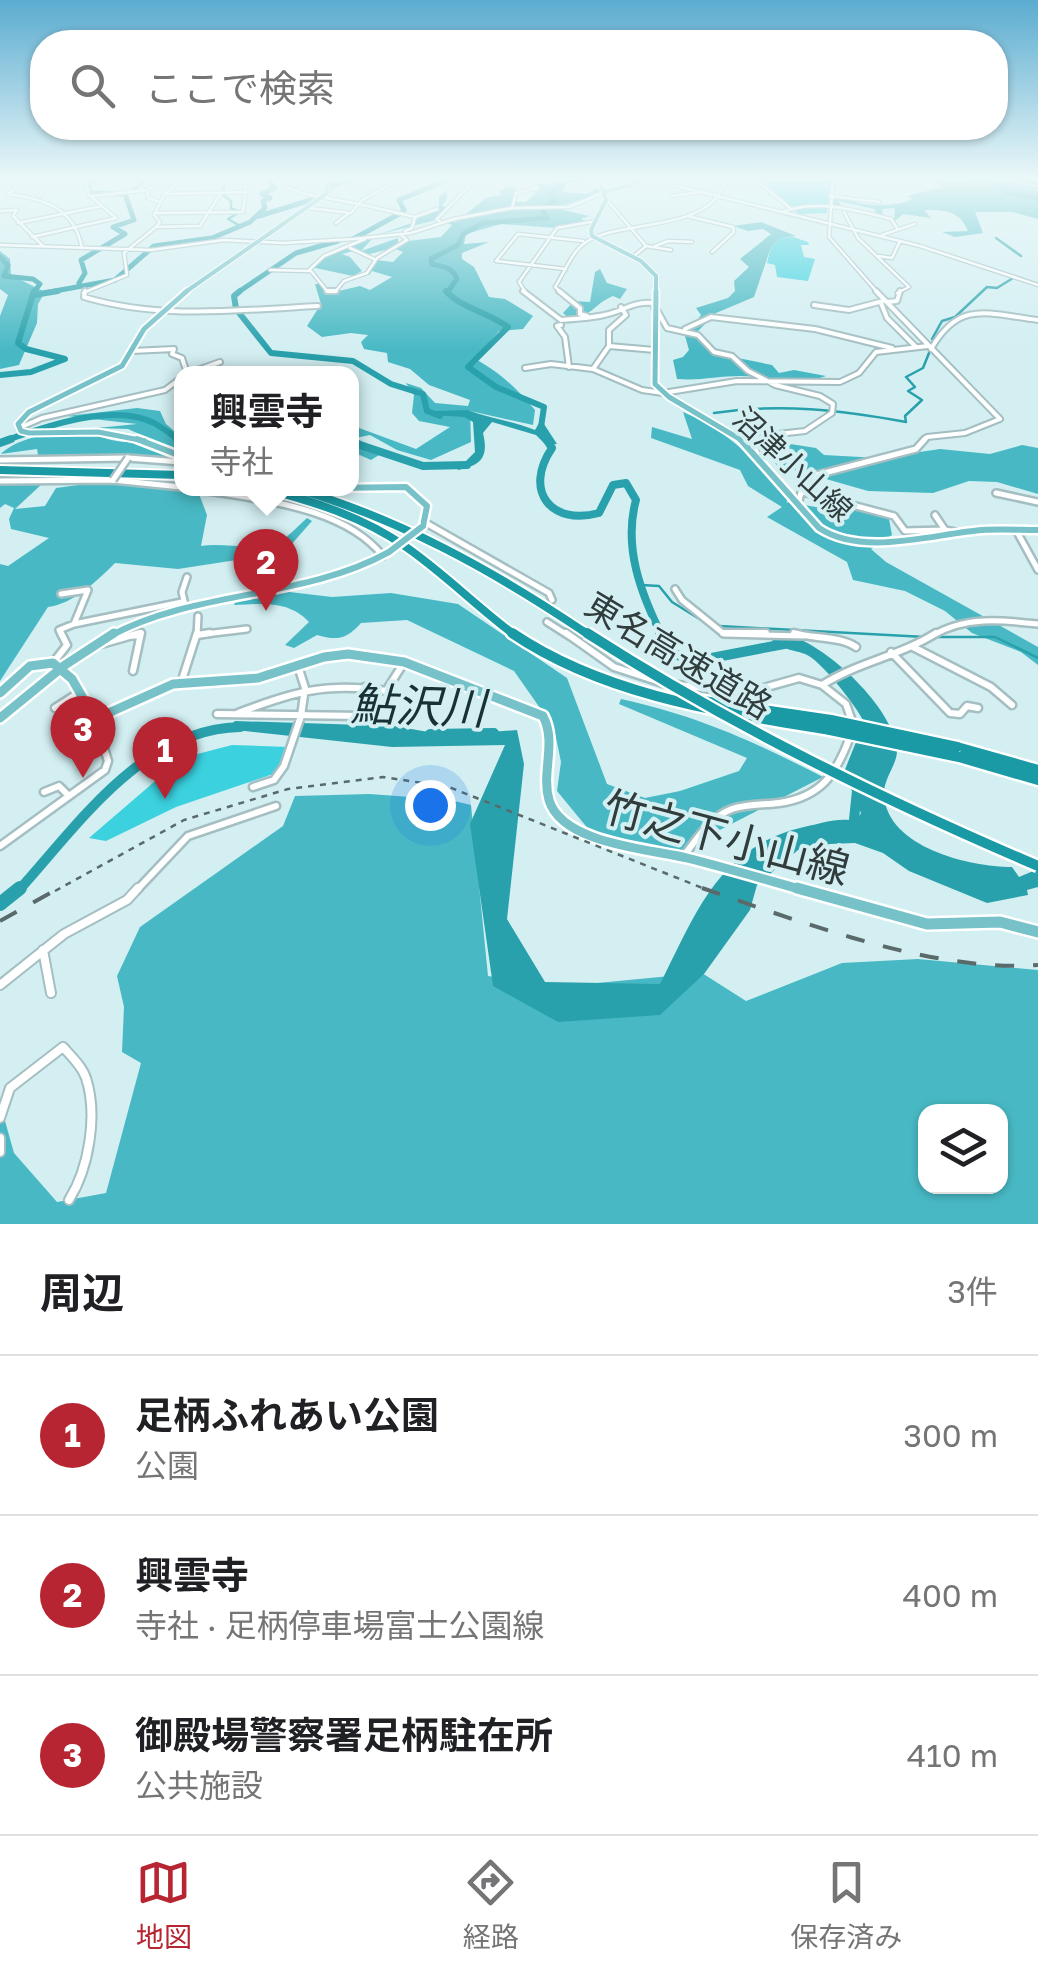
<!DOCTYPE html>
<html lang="ja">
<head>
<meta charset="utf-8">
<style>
	:root { --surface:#fff; --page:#f6f6f6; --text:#202124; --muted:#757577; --line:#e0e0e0; --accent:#b62531 }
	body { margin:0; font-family:"Golos Text","Noto Sans JP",sans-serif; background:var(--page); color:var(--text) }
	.controls { position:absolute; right:30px; bottom:30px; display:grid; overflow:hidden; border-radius:20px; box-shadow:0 2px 8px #0004 }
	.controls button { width:90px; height:90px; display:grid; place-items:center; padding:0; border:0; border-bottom:2px solid var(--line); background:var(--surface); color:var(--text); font:50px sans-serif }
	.you { position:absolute; left:430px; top:805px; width:35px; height:35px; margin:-25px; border:8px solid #fff; border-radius:50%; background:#1a73e8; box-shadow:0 0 0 15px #1a73e833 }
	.badge { display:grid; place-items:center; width:65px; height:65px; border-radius:50%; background:var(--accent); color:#fff; font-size:32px; font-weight:700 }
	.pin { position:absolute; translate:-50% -82px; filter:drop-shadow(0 2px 5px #0008) }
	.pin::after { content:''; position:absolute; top:52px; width:35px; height:30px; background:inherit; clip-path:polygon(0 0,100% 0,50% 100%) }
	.popup { position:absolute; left:174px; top:366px; width:185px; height:130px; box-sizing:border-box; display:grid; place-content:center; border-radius:20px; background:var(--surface); filter:drop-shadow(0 2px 8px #0005); font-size:32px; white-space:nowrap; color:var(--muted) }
	.popup b { font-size:38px; color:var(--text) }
	.popup::after { content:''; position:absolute; left:50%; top:100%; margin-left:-20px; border:20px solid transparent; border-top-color:var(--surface) }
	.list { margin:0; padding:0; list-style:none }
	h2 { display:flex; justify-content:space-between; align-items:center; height:130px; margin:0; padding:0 40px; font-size:42px }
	h2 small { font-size:32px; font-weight:400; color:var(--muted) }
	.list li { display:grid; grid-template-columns:65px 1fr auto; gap:30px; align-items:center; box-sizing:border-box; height:160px; padding:0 40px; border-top:2px solid var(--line) }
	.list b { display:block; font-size:38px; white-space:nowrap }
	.list p { margin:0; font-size:32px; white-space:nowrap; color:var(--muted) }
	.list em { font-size:32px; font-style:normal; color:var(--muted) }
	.icon { flex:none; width:55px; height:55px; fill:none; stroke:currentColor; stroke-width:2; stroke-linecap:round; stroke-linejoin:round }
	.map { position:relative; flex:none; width:1038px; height:1224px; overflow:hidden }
	.search { position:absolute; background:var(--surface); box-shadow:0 2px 8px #0004; left:30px; right:30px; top:30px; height:110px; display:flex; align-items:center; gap:25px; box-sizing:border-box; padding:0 35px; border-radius:40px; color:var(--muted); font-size:38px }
	.sheet { height:610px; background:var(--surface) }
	nav { display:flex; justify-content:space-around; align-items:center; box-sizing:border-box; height:140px; border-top:2px solid var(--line); background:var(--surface); font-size:28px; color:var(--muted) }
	nav a { display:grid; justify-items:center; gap:5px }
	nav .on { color:var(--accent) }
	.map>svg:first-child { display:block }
</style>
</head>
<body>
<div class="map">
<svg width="1038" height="1224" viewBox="0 0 1038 1224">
	<rect width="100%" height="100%" fill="#d3eff2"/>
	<path fill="#3bd1df" d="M756,179H831L827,213L799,214L764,190Z
		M793,237L808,242L809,245H801L804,257L815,259L808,281L777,277L775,265L767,263L771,247L780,238Z
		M232,745L288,747L276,773L176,807L106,841L89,838L182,758Z"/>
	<path fill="#48b9c4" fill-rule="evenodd" d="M557,179H582L568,181L562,192L586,194L597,188L605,192L555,208L589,216L581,219L585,221L557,228L501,224L466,234L464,244L489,242L462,253V259L474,267L489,297L505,299L533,316L523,329L499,331L475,359C501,373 516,388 535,410L533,425L470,411L471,442L431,460L397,450L370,435L355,438L384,452L371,460L351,451V425L416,449L450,427L419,421L412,413L414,395L406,383L421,388L435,403L468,406L470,400L429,385L410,369L388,362L387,353L364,349L361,342L368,335L351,333L322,337L307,326L321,304L315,284H321L326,294L360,286L370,290L392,277L372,271L369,275L367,271L376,260L393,262L403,252L393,248L366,255L357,250L342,254L350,257L362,271L353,276L311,267L324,257L364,240L372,239L361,251L398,238V247L408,241L441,237L452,225L436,220L380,234L415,222L418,215L439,211V197L446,191L447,199L442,206L451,208L438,219L456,222L486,198L501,195L500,190L512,186L520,192L514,202H526L540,189L531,184H549Z
		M932,179H1038V219L1012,212H975L983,233L955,237L942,232L968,231C959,210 945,210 924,210L931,218L903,214L894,222L895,208L882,209L883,217L877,216L874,209L838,201L841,205L830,208L831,196L856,200L855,202C870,207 899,206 913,199L907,196L943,187Z
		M761,222L796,236L780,238L771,247L754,297L716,313L697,332L713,353L772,365L779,373L794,370L826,376C800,387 767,376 740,376C718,376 699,381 677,379L673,360L683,357L689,350L685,336L701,315L696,308L728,298L735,291L734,281L749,267L740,259L771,234L763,229L748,231L733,226Z
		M0,251L10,259L11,275L45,292L38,304L37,323L19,365L0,369V316L8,295L0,289Z
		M600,269L607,283L627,289L620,299L613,296C597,302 590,317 571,320L563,313L574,301L590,302L595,272Z
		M137,408L160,411L166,424L181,437V458L38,455L37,449L1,454C17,437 70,426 93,434C109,440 131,447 146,437L128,429L97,428L137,424L67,416Z
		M683,412C726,429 761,464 790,499L786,502L822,508L868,507L889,519L892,535L871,549L886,562L1038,647V665L1021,652L972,633L945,611L905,591L853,580L847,562L767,517L782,507L748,486L740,470L651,438L652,427L692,439Z
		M771,441L816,448L824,455L879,458L940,449L990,454L1022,445L1038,448V494L997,482L969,481L933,493L868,491L777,465L760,448Z
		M108,481C139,482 169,486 199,494L207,515L201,546C227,542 257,553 282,540C290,535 299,525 307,518L312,521L290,546L262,556L178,569L115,563C97,581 73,604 48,607L0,681V564L8,566L49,538L11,529L9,519L14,508L5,504L0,508V484L43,483L15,509L45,506L56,488Z
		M281,591L332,597L391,593L458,604L567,678L607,784L645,798L680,791L739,771L747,758L619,704L621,699C698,716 753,741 823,777L714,833L683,857L594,836L557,791L561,762L554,728L514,671L407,620L361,623C347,639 337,641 317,635L294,648L285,645L309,622C288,600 263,604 234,605L238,596Z
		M370,794L450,800L471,805L488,976L555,987L702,973L746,1001L842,963L918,959L1038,970V1224H0V1103L14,1153L57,1202L106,1193L141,1063L122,1052L124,1007L117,976L140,927L283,826L295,796ZM926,1112H1000V1186H926Z"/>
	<path fill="#29a1ac" d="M467,410C489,418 512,421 535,430L539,423L544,424L557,444L546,445L536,435L492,422L483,433C489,457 481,466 458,470L455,465L464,463L475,452L473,422L464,417L432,415L433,411Z
		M769,637C779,637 790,635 799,639C835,654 895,711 897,751C897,765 883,779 884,795C887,847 969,867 1012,867L1019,877L1038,869V887L1027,890L1028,895L987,903L909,871L883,853L855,843L830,844L798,850L757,885L750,910L704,974L660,1015L558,1022L493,986L470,824L505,745L392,747L227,729L235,721L394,726L446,735L517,730L524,764L507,919L545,982L660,984C696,913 718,847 804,827C822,823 838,817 856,821L861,813L844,772L864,722C857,707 820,659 805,654C788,648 782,651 769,637Z"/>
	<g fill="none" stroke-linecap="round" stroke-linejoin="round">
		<path stroke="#29a1ac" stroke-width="2.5" d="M225,179L223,195L231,201V208L240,212L228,219L240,226
			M125,194L143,183L138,179
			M996,238L1021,256
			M932,339L942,321L955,317L987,287L997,288L1013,278
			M714,413C780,403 841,410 906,422L905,416L922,400L908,391L915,387L906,377L923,368L929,353
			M642,585L659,586L672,602L706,623
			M719,626L925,637
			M933,637H995L1038,658"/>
		<path stroke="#29a1ac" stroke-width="5" d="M969,179H991L1008,193L1038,198
			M327,194L330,186L352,179
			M259,216L317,198
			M353,239L401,213L404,210L399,200L450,179
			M0,257L8,265L4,276L33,279L40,284L33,293
			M79,283L85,273L81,260L125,234L113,227L134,220L125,194L90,193L89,183L96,179
			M44,293L115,280L154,246L212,238L250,222L265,208L263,201L270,198L262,194L275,188L267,179
			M237,293L296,253L338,241
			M447,293L457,279C453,267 443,267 432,264L431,259L458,245L463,234L483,223L547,218L542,209L555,201L550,193L567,181L584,179"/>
		<path stroke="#29a1ac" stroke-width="6" d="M240,291L234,296L236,309L271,353L353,361L391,384L423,394L427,411L440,416
			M446,291C461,308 488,312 508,327L468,367L496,387L544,407L540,434
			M34,295L58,291
			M0,375L31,372L65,359L26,349L18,343L34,291
			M4,441C44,427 113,402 154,423C163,428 172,435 180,441"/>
		<path stroke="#29a1ac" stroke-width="8" d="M177,439L181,442
			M546,439L552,448C523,491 551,526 599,513L613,485L626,483L636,500C623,547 641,594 662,636
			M351,442L423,466L467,465
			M0,443L11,439"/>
		<path stroke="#29a1ac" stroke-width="10" d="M660,633L671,653L696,661L784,644
			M430,734L494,733
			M853,829L857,791
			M18,891C78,825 142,729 240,727"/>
		<path stroke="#29a1ac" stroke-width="14" d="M0,904L20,888"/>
		<defs>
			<path id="minor-far4" d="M27,179L8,194C44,199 74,207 82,248
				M277,179L278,184L305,194L358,204
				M648,179L920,246L1038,285
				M755,179L790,208
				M833,179L829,237L878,293
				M165,194L247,192
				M39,196L46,186L63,179
				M92,196L148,190
				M671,196L702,192
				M830,196L879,202
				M606,199L646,246L633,257
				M160,202L148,198V190L162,179
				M359,204L415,217L412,228L405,231
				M309,208L351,213L361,201L399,179
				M512,208L516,193L538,188L529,184L538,179
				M0,211L17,210L13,216L43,246
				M782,212C817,199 856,210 891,219L897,228
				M844,212L858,238L909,287L897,293
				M155,213L243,212L247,179
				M687,216L733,227L734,232L712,252
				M415,217L437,209
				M440,222L437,219L472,183L492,179
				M18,223L102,206
				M336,223L348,214
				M156,227L160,222L154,215L164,195L181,179
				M882,235L915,224
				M32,237L116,218L89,195L86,185L90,179
				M0,245L151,250L224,240L283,243L354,239L411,233L454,219L512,208L569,207L605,192
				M646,246L671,250
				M655,246L668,241L692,242
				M350,248L374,259
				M878,256L892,258L900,241
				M566,269L496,261L518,234L583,241
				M270,270L311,271L327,291L335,292L344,281L367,273L377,258L407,240L401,235
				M308,271L324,256L365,239
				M83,293L127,275L124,253L156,227L200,226L221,193
				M526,293L519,282L557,228L596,221
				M562,293L555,287C563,275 570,256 581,246C610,218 705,235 724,185L719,179"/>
			<path id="minor-far3" d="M85,291L84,297C161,320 239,310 318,306
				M327,291H336
				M523,291L561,320C575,319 591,318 604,315C622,312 633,301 653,303L656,314
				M559,291L580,308V314L587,316
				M876,291L1000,419L965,433L927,437L923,441
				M887,302L897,301L900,291
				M881,303L887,318L916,347
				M814,305L849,310L883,301
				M657,310L667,328L698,335L714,352L732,356L748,371L775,385L820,396L833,404L832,413L805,431L769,435L755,441
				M561,325L557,326L565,337L569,367
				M685,329L711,317L815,329L892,348
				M609,346V330L626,315L621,307
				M931,349C960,299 988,314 1038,320
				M132,351L174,349L172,354L182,358L187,373
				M525,368L551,364L593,369L609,346L655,350
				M593,369L642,390L663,393L737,381L840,382L859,373L876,352L928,346
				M186,374L220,362
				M19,428L42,418L165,390L181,378"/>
			<path id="minor-far2" d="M759,439L752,443L760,459
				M0,460L128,458L181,462
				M0,481L113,480L181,487
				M192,488C253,500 341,504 383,556
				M803,492L894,516L905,531L945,530
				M996,493L1038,502
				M798,504L805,478L916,449L925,439
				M935,515L945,530L955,532
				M426,523L549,593L552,600
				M1016,530L1038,570
				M675,589L682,600L724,634L804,636
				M61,594L88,590L74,624L59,630L62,636
				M185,605L182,592L187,577
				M547,622L569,636
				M74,624L182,602
				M197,635L247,629
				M130,636H140
				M197,636L198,616
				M932,636C964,616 1002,620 1038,624"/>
			<path id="minor-far1" d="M566,633L614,667L663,683
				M723,633H766
				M794,633C814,639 840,636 856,647
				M197,635L210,633
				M101,644L140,633
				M913,647L991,687L1012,705
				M891,652L950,713L960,714L967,706L978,708
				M53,663L67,645L61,633
				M133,671L141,633
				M181,683L197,633
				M678,685L746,693L799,678L822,685
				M55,708L80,692
				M238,713C293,692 326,682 386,691L403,664
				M217,714L363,716L365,687
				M853,724L846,704L822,685C858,662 900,656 936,633
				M62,733L90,711
				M253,787L274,780L284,766L301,716L305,688L298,666
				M44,792L59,786L68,795
				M0,846L105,770L108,761L95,719
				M683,857C697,839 710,817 732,809C747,804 763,805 779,803C822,797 837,773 851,734
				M136,891L188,836L276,806"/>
			<path id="minor" d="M43,950L51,993
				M0,985L64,934L127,900L138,888
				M0,1118L10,1088L63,1047C71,1056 82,1066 86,1078C98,1115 89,1168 69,1200
				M0,1138V1152"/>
			<path id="major-far4" d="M599,179L606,200L591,230L592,236L641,261L656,276V293
				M605,192L650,179
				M184,293L326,194L329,179"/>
			<path id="major-far3" d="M656,291L655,384L669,397L743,441
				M145,441L98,432L29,433L21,431L18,424L29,412L122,366L144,329L187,291"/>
			<path id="major-far2" d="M137,439L181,456
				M740,439L819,528C863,557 933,534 982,530C1001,529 1020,530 1038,530
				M332,488L406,487L427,506L423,526
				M110,636C198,589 302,600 389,552"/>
			<path id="major-far1" d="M0,693L30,666L53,663L72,679L95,719L173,684L258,678L324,657L348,654L404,662L543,716C557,743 541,772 549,800C562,844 650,849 687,858C727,868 767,880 806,891
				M0,718L65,665L114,633"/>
			<path id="major" d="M797,888L927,924L1000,922L1038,932"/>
			<path id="highway-far2" d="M1020,179L1038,183"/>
			<path id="highway-far1" d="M0,470L181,475
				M262,488C313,501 363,517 406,547C445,574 478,608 516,636
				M294,488C400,519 492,570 583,631"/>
			<path id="highway" d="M512,633C605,696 722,712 830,730
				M703,701L831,720
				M957,747L1038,770
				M959,757L1038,780"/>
		</defs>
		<use href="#minor-far4" stroke="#a4bec1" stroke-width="5"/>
		<use href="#minor-far3" stroke="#a4bec1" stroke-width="8"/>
		<use href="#minor-far2" stroke="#a4bec1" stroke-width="10"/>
		<use href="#minor-far1" stroke="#a4bec1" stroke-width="11"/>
		<use href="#minor" stroke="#a4bec1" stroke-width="12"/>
		<use href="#major-far4" stroke="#fff" stroke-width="6"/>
		<use href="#major-far3" stroke="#fff" stroke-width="9"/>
		<use href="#major-far2" stroke="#fff" stroke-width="11"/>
		<use href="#major-far1" stroke="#fff" stroke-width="14"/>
		<use href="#major" stroke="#fff" stroke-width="16"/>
		<use href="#highway-far2" stroke="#fff" stroke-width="8"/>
		<use href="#highway-far1" stroke="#fff" stroke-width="12"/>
		<use href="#highway" stroke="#fff" stroke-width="15"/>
		<use href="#minor-far4" stroke="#fff" stroke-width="2.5"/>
		<use href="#minor-far3" stroke="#fff" stroke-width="4"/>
		<use href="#minor-far2" stroke="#fff" stroke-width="5"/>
		<use href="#minor-far1" stroke="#fff" stroke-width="6"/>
		<use href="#minor" stroke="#fff" stroke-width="8"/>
		<use href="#major-far4" stroke="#76c2c8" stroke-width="4"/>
		<use href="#major-far3" stroke="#76c2c8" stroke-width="5"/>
		<use href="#major-far2" stroke="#76c2c8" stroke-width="6"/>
		<use href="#major-far1" stroke="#76c2c8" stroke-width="9"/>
		<use href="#major" stroke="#76c2c8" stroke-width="11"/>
		<use href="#highway-far2" stroke="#1a9aa4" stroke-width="5"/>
		<use href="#highway-far1" stroke="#1a9aa4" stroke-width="8"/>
		<use href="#highway" stroke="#1a9aa4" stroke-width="10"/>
		<path stroke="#5a6a6b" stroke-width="2.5" stroke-dasharray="6 6" stroke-linecap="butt" d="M55,891L184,820L288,789L383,777L449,787L710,891"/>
		<path stroke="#5a6a6b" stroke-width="4" stroke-dasharray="19 19" stroke-linecap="butt" d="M702,888C801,922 935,973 1038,965
			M0,921L59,888"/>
		<defs>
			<path id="minor-bridge" d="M113,480L128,458"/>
			<path id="major-bridge" d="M389,552L423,526"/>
			<path id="highway-bridge-far1" d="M583,631L591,636"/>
			<path id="highway-bridge" d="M587,633C730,725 881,799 1038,866
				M831,720L957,747
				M830,730L959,757"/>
		</defs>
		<use href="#minor-bridge" stroke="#a4bec1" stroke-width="10" stroke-linecap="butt"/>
		<use href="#major-bridge" stroke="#fff" stroke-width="11" stroke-linecap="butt"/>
		<use href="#highway-bridge-far1" stroke="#fff" stroke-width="12" stroke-linecap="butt"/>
		<use href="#highway-bridge" stroke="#fff" stroke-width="15" stroke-linecap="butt"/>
		<use href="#minor-bridge" stroke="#fff" stroke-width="5"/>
		<use href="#major-bridge" stroke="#76c2c8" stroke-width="6"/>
		<use href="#highway-bridge-far1" stroke="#1a9aa4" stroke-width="8"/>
		<use href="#highway-bridge" stroke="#1a9aa4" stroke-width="10"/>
	</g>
	<linearGradient id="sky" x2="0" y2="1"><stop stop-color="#5bacd0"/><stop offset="0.51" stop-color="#ebf8f9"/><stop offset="1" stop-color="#ebf8f9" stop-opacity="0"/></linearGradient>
	<rect width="1038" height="350" fill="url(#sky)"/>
	<g text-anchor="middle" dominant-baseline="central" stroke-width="8" stroke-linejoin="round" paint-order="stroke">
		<g font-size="30" fill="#313c3d" stroke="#d3eff2">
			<text transform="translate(793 464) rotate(43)">沼津小山線</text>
		</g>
		<g font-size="35" fill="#313c3d" stroke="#d3eff2">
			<text transform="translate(679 655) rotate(31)">東名高速道路</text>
		</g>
		<g font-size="42" fill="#313c3d" stroke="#d3eff2">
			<text transform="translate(727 837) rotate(15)">竹之下小山線</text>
		</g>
		<g font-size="45" font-style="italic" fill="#183134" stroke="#d3eff2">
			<text transform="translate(418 705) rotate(2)">鮎沢川</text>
		</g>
	</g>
</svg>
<div class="controls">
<button><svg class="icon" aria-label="layers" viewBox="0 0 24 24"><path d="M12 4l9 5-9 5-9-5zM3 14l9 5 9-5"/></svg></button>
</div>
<div class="you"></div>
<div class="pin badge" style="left:165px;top:799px">1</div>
<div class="pin badge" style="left:266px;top:611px">2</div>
<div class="popup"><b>興雲寺</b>寺社</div>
<div class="pin badge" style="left:83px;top:778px">3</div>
<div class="search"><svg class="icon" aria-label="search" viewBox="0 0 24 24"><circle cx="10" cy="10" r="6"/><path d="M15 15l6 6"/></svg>ここで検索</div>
</div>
<section class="sheet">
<h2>周辺<small>3件</small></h2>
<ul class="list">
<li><span class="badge">1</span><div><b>足柄ふれあい公園</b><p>公園</p></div><em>300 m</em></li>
<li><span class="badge">2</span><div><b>興雲寺</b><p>寺社 · 足柄停車場富士公園線</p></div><em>400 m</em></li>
<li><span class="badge">3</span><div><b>御殿場警察署足柄駐在所</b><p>公共施設</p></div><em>410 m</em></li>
</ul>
</section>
<nav>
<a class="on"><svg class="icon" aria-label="map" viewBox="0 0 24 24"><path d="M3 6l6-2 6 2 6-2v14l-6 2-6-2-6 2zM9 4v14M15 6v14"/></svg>地図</a>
<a><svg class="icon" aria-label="directions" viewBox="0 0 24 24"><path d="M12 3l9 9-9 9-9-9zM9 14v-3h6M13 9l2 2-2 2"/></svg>経路</a>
<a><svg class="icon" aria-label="saved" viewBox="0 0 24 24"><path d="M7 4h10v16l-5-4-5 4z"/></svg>保存済み</a>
</nav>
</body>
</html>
